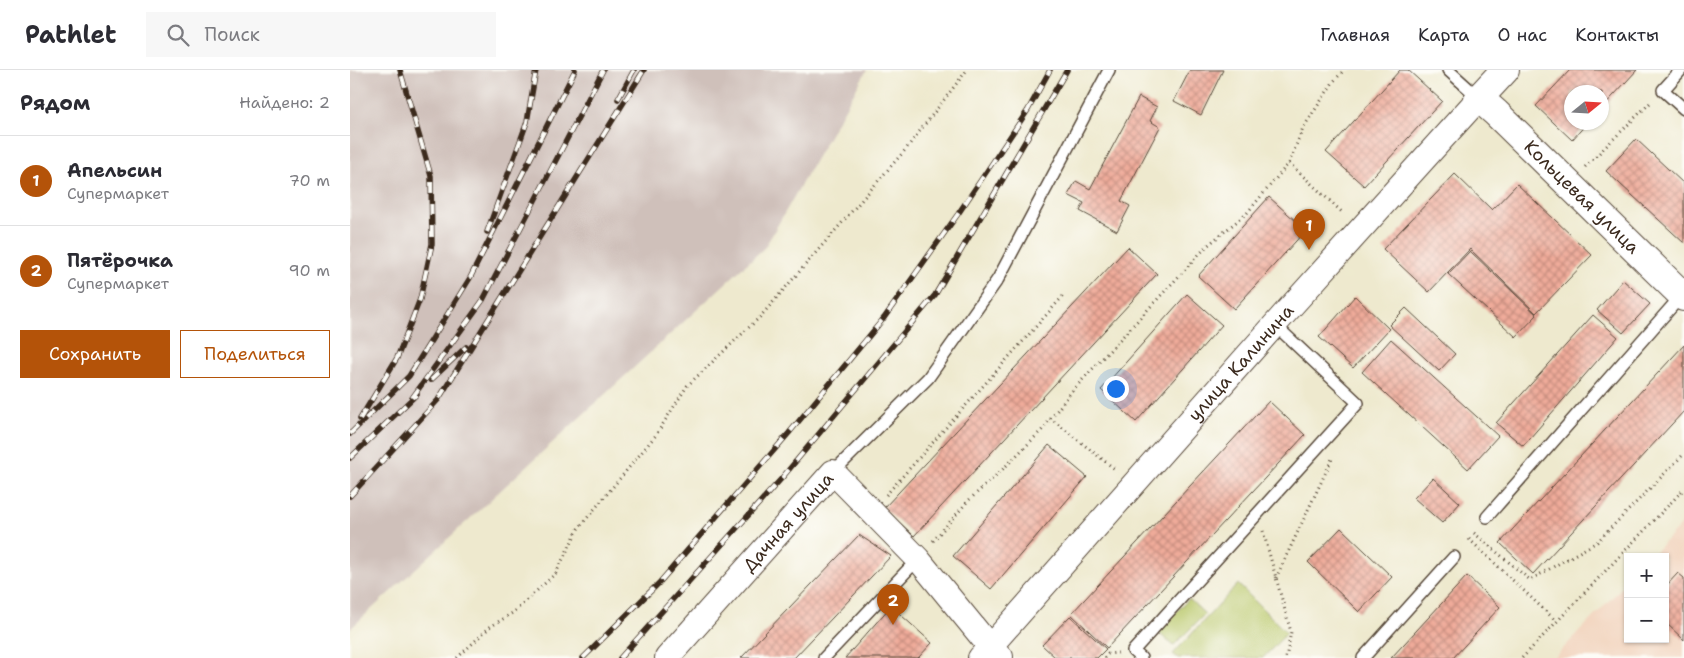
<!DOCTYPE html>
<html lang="ru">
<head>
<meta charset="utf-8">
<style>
	:root { --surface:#fff; --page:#f7f7f7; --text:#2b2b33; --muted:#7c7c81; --line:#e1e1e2; --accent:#b45309 }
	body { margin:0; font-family:"Shantell Sans",sans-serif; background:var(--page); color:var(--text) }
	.controls { position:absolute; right:15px; bottom:15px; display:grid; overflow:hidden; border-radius:0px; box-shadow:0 1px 4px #0004 }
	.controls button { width:45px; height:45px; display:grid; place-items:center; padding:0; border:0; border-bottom:1px solid var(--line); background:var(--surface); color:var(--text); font:25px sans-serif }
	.compass { position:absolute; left:1214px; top:15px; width:45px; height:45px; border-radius:50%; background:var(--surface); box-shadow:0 1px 4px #0004; rotate:72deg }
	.you { position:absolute; left:765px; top:318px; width:18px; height:18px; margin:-12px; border:4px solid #fff; border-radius:50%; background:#1a73e8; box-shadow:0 0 0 8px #1a73e833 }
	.badge { display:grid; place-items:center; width:32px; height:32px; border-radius:50%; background:var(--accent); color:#fff; font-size:16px; font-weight:700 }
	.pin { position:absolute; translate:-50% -41px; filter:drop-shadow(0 1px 2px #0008) }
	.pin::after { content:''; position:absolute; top:26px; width:18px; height:15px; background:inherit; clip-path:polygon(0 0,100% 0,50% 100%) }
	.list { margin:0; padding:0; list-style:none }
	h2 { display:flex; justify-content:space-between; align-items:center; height:65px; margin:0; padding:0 20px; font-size:21px }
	h2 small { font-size:16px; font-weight:400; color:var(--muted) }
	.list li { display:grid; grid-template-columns:32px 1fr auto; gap:15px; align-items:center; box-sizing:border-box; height:90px; padding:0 20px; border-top:1px solid var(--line) }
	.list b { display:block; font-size:19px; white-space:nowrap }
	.list p { margin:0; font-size:16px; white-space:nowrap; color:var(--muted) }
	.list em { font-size:16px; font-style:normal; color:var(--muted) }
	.actions { display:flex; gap:10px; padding:15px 20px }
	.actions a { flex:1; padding:11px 0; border:1px solid var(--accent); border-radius:0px; text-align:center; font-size:18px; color:var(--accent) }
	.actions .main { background:var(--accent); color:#fff }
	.icon { flex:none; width:28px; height:28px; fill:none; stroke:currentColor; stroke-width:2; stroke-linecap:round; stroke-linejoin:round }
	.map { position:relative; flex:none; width:1334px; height:588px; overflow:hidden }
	header { display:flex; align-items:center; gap:30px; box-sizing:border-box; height:70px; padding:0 25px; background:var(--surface); border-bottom:1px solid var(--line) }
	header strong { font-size:24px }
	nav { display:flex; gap:28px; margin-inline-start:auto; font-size:18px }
	.search { width:350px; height:45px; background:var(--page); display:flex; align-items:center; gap:12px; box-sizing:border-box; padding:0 18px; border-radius:0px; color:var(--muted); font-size:19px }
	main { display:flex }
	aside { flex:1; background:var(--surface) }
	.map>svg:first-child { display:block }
</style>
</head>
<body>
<header>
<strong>Pathlet</strong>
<div class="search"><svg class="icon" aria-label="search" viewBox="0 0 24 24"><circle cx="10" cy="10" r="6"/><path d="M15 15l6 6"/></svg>Поиск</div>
<nav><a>Главная</a><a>Карта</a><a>О нас</a><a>Контакты</a></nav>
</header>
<main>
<aside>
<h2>Рядом<small>Найдено: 2</small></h2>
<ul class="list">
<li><span class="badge">1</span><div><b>Апельсин</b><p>Супермаркет</p></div><em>70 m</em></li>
<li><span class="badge">2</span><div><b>Пятёрочка</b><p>Супермаркет</p></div><em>90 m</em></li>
</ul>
<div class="actions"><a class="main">Сохранить</a><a>Поделиться</a></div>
</aside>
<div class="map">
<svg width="1334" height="588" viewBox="0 0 1334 588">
	<defs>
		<pattern id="building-cross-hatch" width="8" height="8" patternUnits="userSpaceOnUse" patternTransform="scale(1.25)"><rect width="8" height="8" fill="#efab9a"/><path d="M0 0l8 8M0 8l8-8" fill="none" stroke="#c38b7d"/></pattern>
	</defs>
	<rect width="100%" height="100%" fill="#fdfcf7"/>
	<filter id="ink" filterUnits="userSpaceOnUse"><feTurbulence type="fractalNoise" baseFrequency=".02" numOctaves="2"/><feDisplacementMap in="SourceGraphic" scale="10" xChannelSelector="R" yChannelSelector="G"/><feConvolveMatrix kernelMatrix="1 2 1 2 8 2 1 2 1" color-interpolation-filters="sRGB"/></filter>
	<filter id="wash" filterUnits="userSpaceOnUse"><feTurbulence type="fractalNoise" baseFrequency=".0096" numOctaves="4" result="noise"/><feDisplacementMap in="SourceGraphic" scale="20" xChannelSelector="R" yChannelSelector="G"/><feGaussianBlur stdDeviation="1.12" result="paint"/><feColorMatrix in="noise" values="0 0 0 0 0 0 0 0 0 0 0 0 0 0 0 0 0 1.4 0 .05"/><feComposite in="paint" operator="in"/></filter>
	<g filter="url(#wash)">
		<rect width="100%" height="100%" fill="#eee9ce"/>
		<path fill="#f2d4be" d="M1334,452V588H1204L1278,511V569H1315V487H1300Z"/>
		<path fill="#cfc0ba" d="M0,0H517L415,177L0,559Z"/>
		<path fill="#b9c86a" stroke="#7a7944" d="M888,514L937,563L913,588H828L823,584Z
			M839,529L855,544L823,576L807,561Z"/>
		<g id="blocks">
			<path fill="url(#building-cross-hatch)" d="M840,0H873L851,45L824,31Z
				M1050,0H1058L1092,31L1014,116L976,82Z
				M1220,0H1287L1252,38V22H1222V52H1238L1222,70L1186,36Z
				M789,27L807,37L800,51L810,57L771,131L780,136L767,161L730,141L734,133L718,125L726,111L740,119Z
				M1286,69L1334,114V173L1256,101Z
				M1105,104L1142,140L1167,114L1242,185L1186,243L1120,179L1079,222L1033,179Z
				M919,127L956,160L884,239L848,206Z
				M778,177L807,204L564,466L534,438Z
				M1120,181L1187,245L1166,267L1098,204Z
				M1273,210L1300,234L1273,263L1247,240Z
				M837,224L872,255L786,352L751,320Z
				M1005,226L1039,259L1003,298L969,267Z
				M1056,238L1105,284L1089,301L1039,255Z
				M1243,245L1268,267L1173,376L1146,353Z
				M1041,269L1148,366L1118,399L1012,302Z
				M1334,275V341L1183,504L1150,473Z
				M919,331L955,365L757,578L721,544Z
				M699,375L737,407L641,519L603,486Z
				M1083,408L1110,433L1092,453L1064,428Z
				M991,458L1042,507L1009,542L958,492Z
				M509,465L541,486L444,588H391Z
				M1328,503L1334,508V570L1315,552V517Z
				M1117,506L1150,537L1103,588H1041Z
				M541,536L582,573L568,588H495Z
				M720,546L756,579L747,588H706L692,575Z"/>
		</g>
	</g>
	<g filter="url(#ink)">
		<use href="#blocks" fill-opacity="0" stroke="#564738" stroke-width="1"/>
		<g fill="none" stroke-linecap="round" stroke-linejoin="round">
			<defs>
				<path id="lane" d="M1098,0L1129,28
					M1331,0L1313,20L1334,39
					M483,402L578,308L648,209L759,0
					M1137,447L1332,225
					M474,588L568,489
					M791,588L783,581L1008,333L925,255
					M1013,588L1104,487"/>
				<g id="street">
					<path id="s1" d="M317,588L483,402L568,489L640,577L651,587"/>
					<path id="s2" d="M630,588L936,242L1129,28"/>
				</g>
				<g id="secondary">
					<path id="s3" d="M1155,0L1129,28L1146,43L1334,227"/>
				</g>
			</defs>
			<use href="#lane" stroke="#564738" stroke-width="14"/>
			<use href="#street" stroke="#564738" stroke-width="26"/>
			<use href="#secondary" stroke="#564738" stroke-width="30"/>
			<path stroke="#564738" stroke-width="3" stroke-dasharray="1 4" stroke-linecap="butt" d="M939,93L994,144
				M1235,97L1302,31
				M700,348L766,400
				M536,425L715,224
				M913,461L941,562L936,588
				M1124,463L1180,510L1247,472L1334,384
				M1119,469L1206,551
				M583,471L618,431L652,400L692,360L722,321L857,176L897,143L939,93L953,58L984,11L994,0
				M926,508L982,389
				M107,588L140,557L164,542L206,503L228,459L306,365L337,316L410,247L556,79L617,0
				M754,588L758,584L768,583
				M1172,588L1334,419"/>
			<use href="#lane" stroke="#fff" stroke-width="11"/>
			<use href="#street" stroke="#fff" stroke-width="24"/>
			<use href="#secondary" stroke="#fff" stroke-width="28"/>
			<defs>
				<path id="rail" d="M268,29L284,0
					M137,162L177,52L186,0
					M81,310L116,277
					M62,328L133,230L253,0
					M10,349L47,288L70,229L82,174L81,106L50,0
					M0,364L59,306L120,208L225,0
					M0,388L67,324
					M0,426L88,330L294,0
					M233,588L309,513L439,363L534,248L608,144L678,40L700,0
					M270,588L431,409L585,225L717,0"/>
			</defs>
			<use href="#rail" stroke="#3b2a1e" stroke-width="5.5"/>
			<use href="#rail" stroke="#fdfcf7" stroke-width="4" stroke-dasharray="11" stroke-linecap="butt"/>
		</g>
	</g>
	<g text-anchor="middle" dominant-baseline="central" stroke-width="5" stroke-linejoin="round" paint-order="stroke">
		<g font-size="18" fill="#3b2a1e" stroke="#fdfcf7">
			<text stroke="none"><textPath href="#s3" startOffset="181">Кольцевая улица</textPath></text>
			<text stroke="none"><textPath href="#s2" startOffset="394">улица Калинина</textPath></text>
			<text stroke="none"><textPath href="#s1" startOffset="182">Дачная улица</textPath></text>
		</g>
	</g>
</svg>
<div class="controls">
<button>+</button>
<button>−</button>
</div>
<svg class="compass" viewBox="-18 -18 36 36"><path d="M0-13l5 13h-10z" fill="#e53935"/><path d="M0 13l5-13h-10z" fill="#7c7c81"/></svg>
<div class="you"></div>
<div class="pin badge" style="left:959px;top:180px">1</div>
<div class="pin badge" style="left:543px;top:555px">2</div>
</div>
</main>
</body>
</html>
